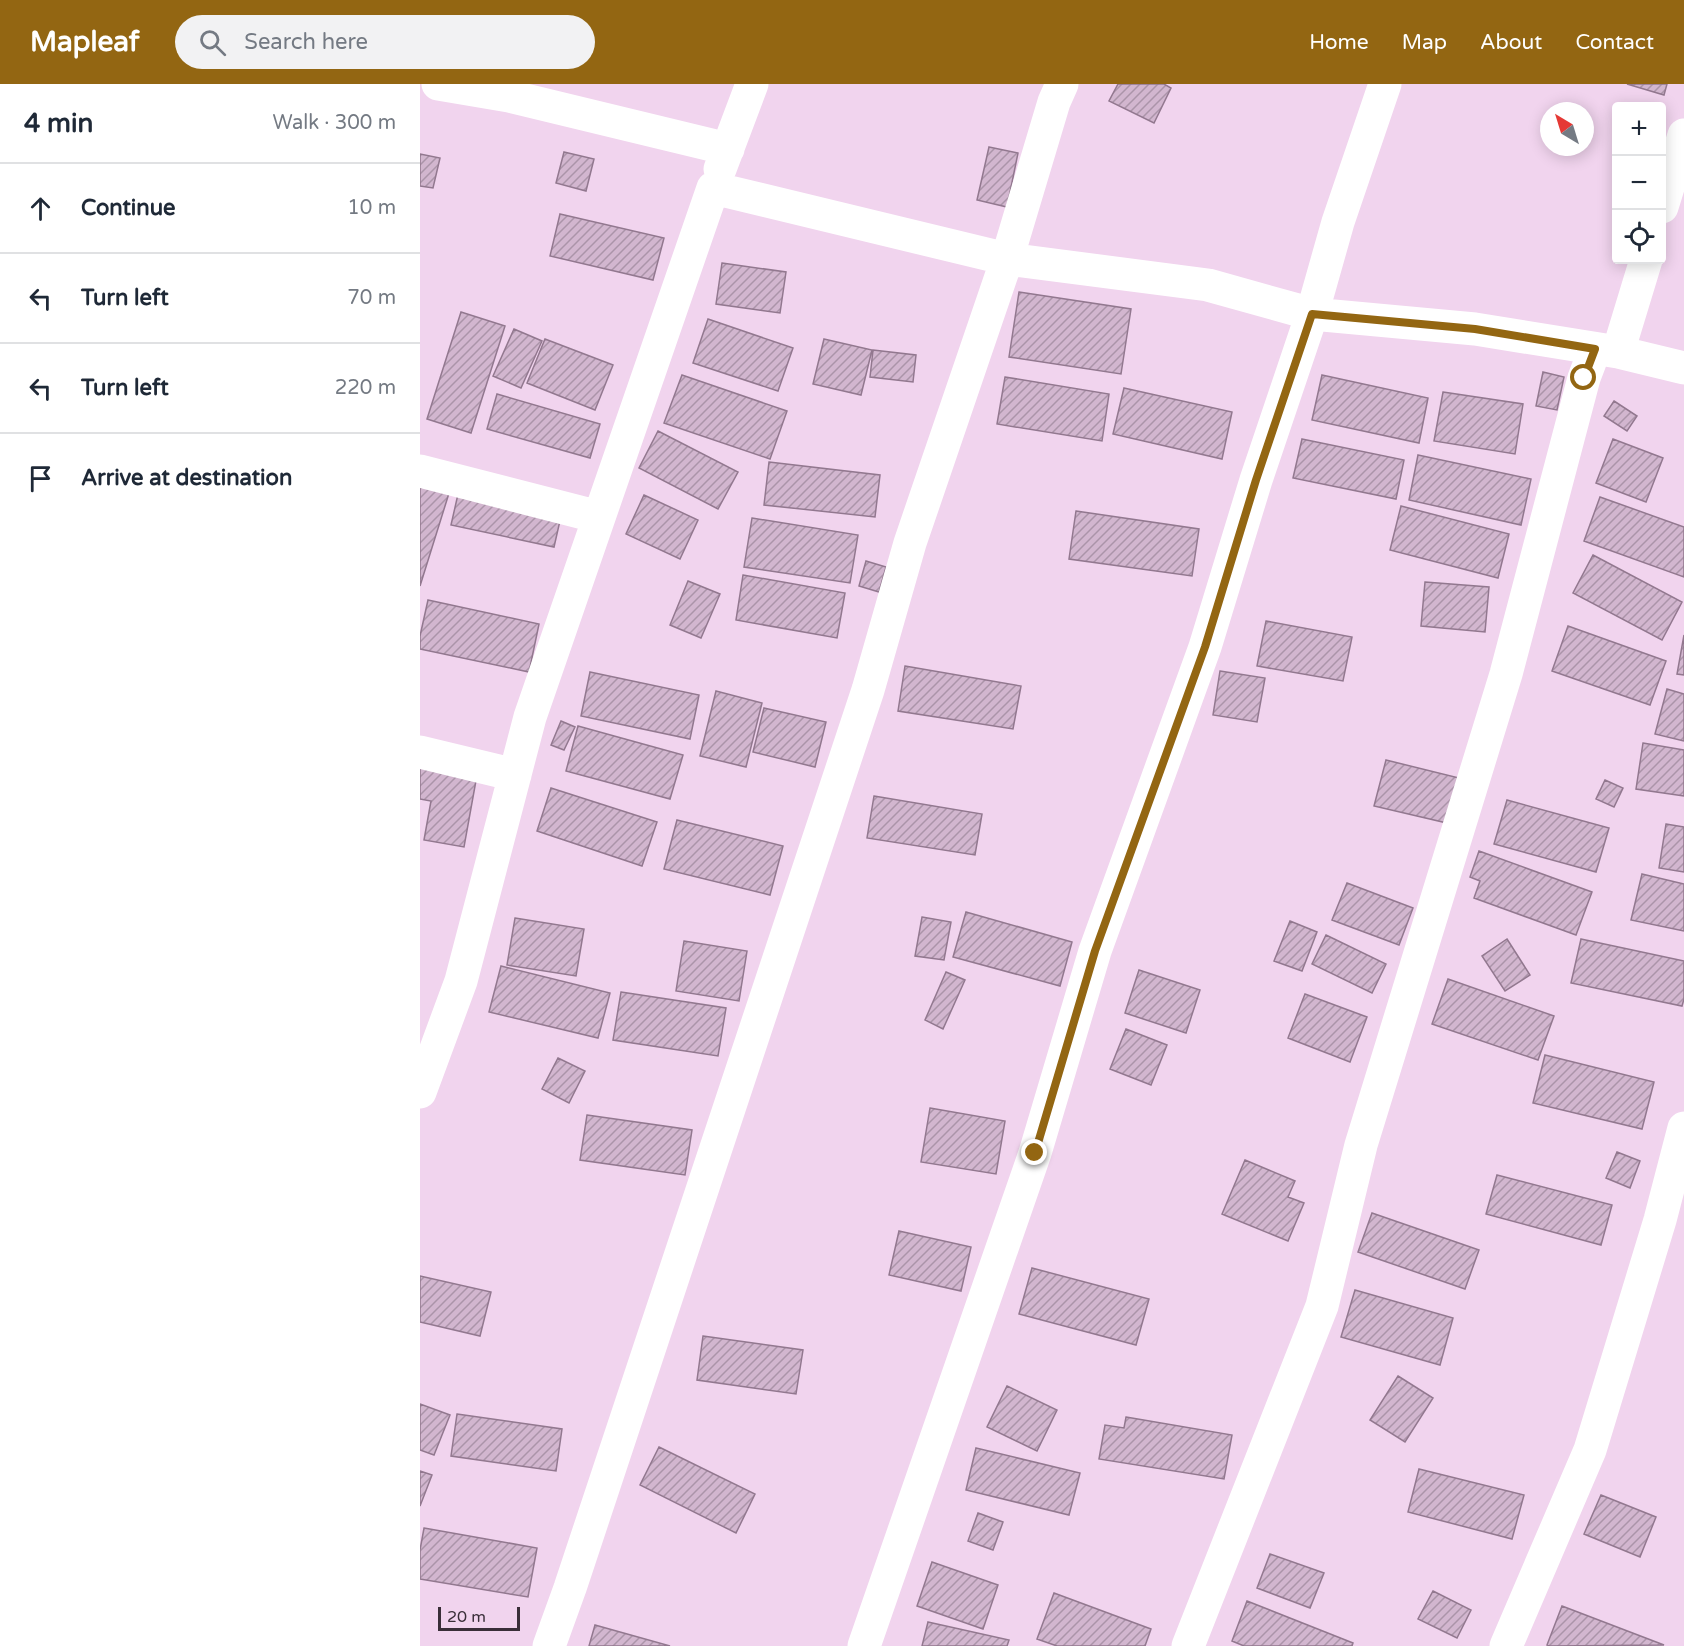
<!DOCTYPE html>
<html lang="en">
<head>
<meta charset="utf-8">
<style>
	:root { --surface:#fff; --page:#f2f2f3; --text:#1f2937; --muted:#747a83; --line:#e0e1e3; --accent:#936612 }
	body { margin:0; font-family:"Varela Round",sans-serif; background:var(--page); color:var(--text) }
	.controls { position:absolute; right:18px; top:18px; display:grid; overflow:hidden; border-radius:6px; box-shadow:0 3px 15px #0003 }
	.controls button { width:54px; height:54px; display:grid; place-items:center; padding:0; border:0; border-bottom:2px solid var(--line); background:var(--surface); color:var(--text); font:30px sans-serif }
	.compass { position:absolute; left:1120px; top:18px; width:54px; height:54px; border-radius:50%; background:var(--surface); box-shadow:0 3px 15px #0003; rotate:322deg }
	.scale { position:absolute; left:18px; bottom:15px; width:82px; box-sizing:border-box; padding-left:6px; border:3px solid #392e38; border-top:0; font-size:16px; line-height:21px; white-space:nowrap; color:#392e38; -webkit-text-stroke:4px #f1d4ee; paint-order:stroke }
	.stop { position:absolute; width:18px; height:18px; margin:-14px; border:4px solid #936612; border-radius:50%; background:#fff }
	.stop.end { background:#936612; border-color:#fff; box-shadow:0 2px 6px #0008 }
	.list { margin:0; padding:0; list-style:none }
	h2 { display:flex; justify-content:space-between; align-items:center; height:78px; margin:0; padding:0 24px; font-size:26px }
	h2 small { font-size:20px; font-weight:400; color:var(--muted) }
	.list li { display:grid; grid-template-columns:39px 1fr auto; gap:18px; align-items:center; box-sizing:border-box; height:90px; padding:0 24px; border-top:2px solid var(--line) }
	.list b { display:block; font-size:22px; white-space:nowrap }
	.list em { font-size:20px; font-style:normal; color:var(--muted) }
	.icon { flex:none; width:33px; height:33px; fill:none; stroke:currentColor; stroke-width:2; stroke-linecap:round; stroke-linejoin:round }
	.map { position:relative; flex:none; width:1264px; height:1562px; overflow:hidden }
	header { display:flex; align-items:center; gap:36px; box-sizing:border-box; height:84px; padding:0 30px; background:var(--accent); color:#fff }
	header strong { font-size:28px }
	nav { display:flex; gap:33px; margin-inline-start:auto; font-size:21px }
	.search { width:420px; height:54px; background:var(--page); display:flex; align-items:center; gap:15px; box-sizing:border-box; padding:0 21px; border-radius:33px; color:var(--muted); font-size:22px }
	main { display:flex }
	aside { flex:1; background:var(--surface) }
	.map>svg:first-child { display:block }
</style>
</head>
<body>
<header>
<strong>Mapleaf</strong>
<div class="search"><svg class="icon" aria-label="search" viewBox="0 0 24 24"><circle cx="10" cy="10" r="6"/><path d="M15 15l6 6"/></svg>Search here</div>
<nav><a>Home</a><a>Map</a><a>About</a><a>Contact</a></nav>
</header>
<main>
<aside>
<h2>4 min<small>Walk · 300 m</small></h2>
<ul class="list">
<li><svg class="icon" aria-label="ahead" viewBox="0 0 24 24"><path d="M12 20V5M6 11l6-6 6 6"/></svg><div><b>Continue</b></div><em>10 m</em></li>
<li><svg class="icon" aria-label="left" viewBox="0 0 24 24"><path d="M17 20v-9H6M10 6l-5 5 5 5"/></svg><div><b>Turn left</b></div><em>70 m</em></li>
<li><svg class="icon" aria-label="left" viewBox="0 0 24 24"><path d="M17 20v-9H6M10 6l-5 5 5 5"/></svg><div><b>Turn left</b></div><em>220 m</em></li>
<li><svg class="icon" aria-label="arrive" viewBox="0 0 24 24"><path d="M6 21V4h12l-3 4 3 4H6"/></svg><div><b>Arrive at destination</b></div></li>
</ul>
</aside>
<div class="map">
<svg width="1264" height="1562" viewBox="0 0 1264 1562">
	<defs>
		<pattern id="building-hatch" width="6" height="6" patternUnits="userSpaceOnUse" patternTransform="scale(1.5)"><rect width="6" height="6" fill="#d2b6cf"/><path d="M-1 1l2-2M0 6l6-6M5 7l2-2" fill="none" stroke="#ab94a9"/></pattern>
	</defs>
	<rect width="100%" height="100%" fill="#f1d4ee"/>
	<path fill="url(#building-hatch)" stroke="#92788f" stroke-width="1.5" d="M698,0H744L751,4L734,39L689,17Z
		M1207,0H1247L1244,11Z
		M569,63L598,69L587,123L557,116Z
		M144,68L174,75L166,107L136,99Z
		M0,70L20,74L13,104L0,102Z
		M140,130L244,154L233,196L130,172Z
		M302,179L366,188L360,229L296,220Z
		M599,208L711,225L701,290L589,273Z
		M41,228L85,242L51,349L7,335Z
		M288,235L373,264L358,307L273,279Z
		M94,245L122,257L101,304L73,292Z
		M125,255L193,281L175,326L107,299Z
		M404,255L452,266L441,311L393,300Z
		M453,266L496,271L493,298L450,293Z
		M1123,288L1144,293L1137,326L1116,322Z
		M262,291L367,327L350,375L244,339Z
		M902,291L1008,314L999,359L892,336Z
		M585,293L689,310L682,357L577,340Z
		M704,304L812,328L802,375L693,350Z
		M1023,308L1103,320L1095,370L1014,357Z
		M77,310L180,340L170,374L67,345Z
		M1194,317L1217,332L1207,347L1184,332Z
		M238,347L318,388L298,425L219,384Z
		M882,355L984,376L976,415L873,394Z
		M1193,355L1243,374L1226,418L1176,399Z
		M998,371L1111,395L1101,441L989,416Z
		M349,378L460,391L455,433L344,421Z
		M0,397L30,406L0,502Z
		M41,397L144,419L134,463L31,441Z
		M224,411L278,436L260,475L206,450Z
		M1180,413L1264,443V493L1164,457Z
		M981,422L1089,450L1078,494L970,466Z
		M656,427L779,445L772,492L649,475Z
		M332,434L438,451L430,499L324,483Z
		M1173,471L1262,518L1242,556L1153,509Z
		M446,477L466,483L459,508L439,502Z
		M323,491L425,509L417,554L316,536Z
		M268,497L300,510L281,554L250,541Z
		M1005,498L1069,503L1065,548L1001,542Z
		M8,516L119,540L109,588L0,565V552Z
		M846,537L932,553L923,597L837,582Z
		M1148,542L1246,577L1230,621L1132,587Z
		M1264,551V591L1257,590Z
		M485,582L601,602L593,645L478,627Z
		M800,587L845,594L837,638L793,631Z
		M170,588L279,611L270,655L161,632Z
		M1247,605L1264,610V657L1235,650Z
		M296,607L342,619L326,683L280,672Z
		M344,624L406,638L395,683L333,668Z
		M141,637L155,643L144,666L131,661Z
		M158,642L263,671L250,715L146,687Z
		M1223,659L1264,666V712L1216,705Z
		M966,676L1039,694L1027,739L954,722Z
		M0,681L57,691L44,763L4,756L11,717L0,715Z
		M1185,696L1203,704L1194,723L1176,715Z
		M131,704L237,738L222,782L117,747Z
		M454,712L562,730L555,771L447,754Z
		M1087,716L1189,744L1176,788L1074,760Z
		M257,736L363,762L350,811L244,785Z
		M1246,740L1264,743V788L1239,784Z
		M1059,767L1172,808L1156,851L1054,814L1060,797L1050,793Z
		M1222,790L1264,800V847L1211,836Z
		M927,799L993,824L979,861L912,836Z
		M546,828L652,858L640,902L533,873Z
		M502,833L531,838L524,876L495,872Z
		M95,834L164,845L156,892L87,881Z
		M870,837L897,848L882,887L854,877Z
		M906,851L966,880L952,909L892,880Z
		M1087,855L1110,891L1085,907L1062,872Z
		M1161,855L1264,877V915L1262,922L1151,899Z
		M264,857L327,867L319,917L256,907Z
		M81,882L190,909L178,954L69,928Z
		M719,886L780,906L766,949L705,929Z
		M526,888L545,896L523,945L505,936Z
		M1028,895L1134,932L1118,976L1012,940Z
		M201,908L306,924L298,972L193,956Z
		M885,910L947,933L930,978L868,954Z
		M706,945L747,961L731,1001L690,985Z
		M1125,971L1234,998L1222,1045L1113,1019Z
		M138,974L165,987L149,1019L122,1005Z
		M510,1024L585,1037L576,1090L501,1078Z
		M167,1031L272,1046L265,1091L160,1076Z
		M1197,1068L1220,1077L1210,1104L1186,1094Z
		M825,1076L875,1097L868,1113L884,1119L868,1157L802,1130Z
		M1077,1091L1192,1121L1181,1161L1066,1130Z
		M952,1129L1059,1166L1045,1205L938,1168Z
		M479,1147L551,1163L541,1207L469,1191Z
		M612,1184L729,1215L716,1261L599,1230Z
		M0,1192L71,1208L60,1252L0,1238Z
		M935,1206L1033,1234L1020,1281L921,1253Z
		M283,1252L383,1266L376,1310L277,1296Z
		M978,1292L1013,1314L985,1358L950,1336Z
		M587,1302L637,1326L617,1367L567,1343Z
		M0,1320L30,1331L14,1371L0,1366Z
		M37,1330L142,1345L136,1387L31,1372Z
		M706,1333L812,1351L804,1395L679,1375L685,1341L704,1344Z
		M239,1363L335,1410L316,1449L220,1401Z
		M556,1364L660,1389L649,1431L546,1406Z
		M999,1385L1104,1411L1092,1455L988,1428Z
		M0,1387L12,1391L0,1422Z
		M1181,1411L1236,1433L1220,1473L1164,1450Z
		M558,1429L583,1438L573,1466L548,1457Z
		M4,1444L117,1464L108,1513L0,1495V1466Z
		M850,1470L904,1489L890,1524L837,1504Z
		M512,1478L578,1501L563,1545L497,1522Z
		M1013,1507L1051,1526L1037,1554L998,1535Z
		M634,1509L731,1545L725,1562H637L617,1555Z
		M827,1517L933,1559L932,1562H824L812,1557Z
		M1142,1522L1244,1561L1130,1562L1127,1561Z
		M508,1538L589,1556L587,1562H502Z
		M175,1541L250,1562H169Z"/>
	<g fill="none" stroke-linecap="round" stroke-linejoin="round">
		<path stroke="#fff" stroke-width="33" d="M18,0L89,12L308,65
			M300,85L332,0
			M1242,123L1264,51
			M1198,268L1226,176
			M0,387L179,433
			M0,668L95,691
			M0,1008L41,897L110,633L293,104L587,175L788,201L892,230L1055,245L1198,268L1264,284
			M129,1562L150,1504L448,606L490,459L587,175L634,18L642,0
			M444,1562L615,1069L675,867L785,563L836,396L892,230L918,138L965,0
			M768,1562L902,1222L941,1061L1086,590L1164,294L1175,265
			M1086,1562L1170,1366L1240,1136L1264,1044"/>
	</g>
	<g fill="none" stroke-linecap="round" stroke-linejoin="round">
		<path stroke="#936612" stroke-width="8" d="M615,1069L675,867L785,563L836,396L892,230L1055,245L1175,265L1164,294"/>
	</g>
</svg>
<div class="controls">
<button>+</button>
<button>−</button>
<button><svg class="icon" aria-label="locate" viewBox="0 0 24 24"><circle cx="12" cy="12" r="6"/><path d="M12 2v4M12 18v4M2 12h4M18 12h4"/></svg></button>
</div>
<svg class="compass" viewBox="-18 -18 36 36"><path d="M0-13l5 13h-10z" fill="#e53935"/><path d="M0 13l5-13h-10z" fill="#747a83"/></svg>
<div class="scale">20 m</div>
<div class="stop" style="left:1164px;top:294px"></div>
<div class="stop end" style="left:615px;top:1069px"></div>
</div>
</main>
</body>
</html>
